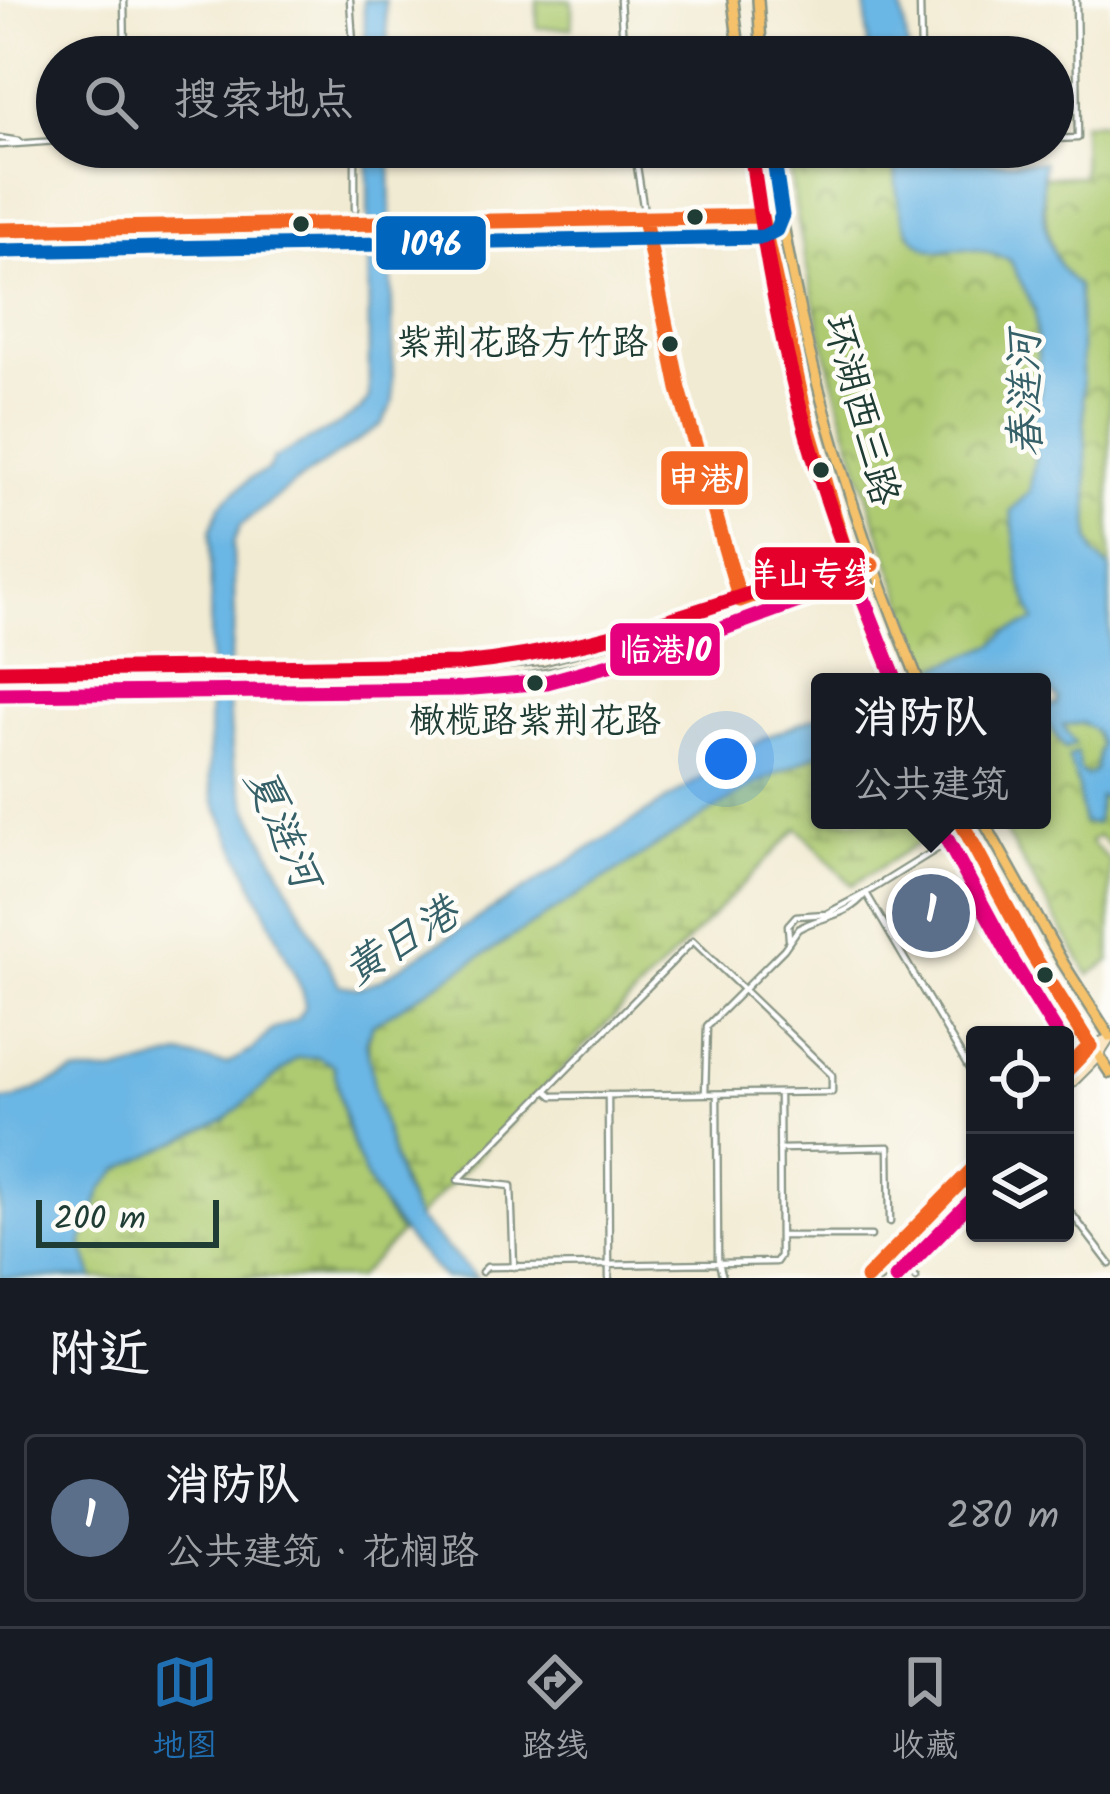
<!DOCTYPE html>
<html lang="zh">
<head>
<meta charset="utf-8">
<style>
	:root { --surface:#171b24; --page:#242831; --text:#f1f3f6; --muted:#9ea1a6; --line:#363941; --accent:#1f6fb2 }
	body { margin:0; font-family:Kalam,"LXGW WenKai TC",sans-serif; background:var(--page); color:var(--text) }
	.controls { position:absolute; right:36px; bottom:36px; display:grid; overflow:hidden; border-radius:12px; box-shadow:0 3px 9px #0004 }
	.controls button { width:108px; height:108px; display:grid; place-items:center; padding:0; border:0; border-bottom:3px solid var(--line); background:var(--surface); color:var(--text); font:60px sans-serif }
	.scale { position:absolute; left:36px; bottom:30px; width:183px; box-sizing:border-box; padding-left:12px; border:6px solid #1f3d34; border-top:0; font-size:33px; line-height:42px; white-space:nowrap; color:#1f3d34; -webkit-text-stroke:9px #fdfcf7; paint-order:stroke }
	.you { position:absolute; left:726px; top:759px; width:42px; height:42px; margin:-30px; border:9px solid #fff; border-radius:50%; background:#1a73e8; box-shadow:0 0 0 18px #1a73e833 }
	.badge { display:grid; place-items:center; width:78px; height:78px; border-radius:50%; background:var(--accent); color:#fff; font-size:39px; font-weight:700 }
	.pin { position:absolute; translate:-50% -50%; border:6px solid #fff; box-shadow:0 3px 12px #0006 }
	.popup { position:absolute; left:811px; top:673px; width:240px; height:156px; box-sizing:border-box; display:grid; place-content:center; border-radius:12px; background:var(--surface); filter:drop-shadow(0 3px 9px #0005); font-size:39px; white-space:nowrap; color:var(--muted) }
	.popup b { font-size:45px; color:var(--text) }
	.popup::after { content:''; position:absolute; left:50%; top:100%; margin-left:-24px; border:24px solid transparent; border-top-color:var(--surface) }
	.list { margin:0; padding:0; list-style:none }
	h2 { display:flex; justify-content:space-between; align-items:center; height:156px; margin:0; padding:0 48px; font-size:51px }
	h2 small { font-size:39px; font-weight:400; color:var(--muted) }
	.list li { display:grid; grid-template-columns:78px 1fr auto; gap:36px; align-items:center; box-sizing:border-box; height:168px; margin:0 24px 24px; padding:0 24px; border:3px solid var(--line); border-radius:12px }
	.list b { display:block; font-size:45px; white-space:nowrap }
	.list p { margin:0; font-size:39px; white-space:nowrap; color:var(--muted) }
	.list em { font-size:39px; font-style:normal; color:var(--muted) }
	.icon { flex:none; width:66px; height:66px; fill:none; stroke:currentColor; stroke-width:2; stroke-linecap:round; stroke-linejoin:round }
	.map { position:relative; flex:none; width:1110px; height:1278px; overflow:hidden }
	.search { position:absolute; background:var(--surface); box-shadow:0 3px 9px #0004; left:36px; right:36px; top:36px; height:132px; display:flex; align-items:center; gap:30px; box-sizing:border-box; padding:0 42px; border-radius:66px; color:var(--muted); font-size:45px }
	.sheet { height:348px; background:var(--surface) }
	nav { display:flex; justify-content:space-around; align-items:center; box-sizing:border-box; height:168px; border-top:3px solid var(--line); background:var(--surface); font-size:33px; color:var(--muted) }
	nav a { display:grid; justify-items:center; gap:6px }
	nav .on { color:var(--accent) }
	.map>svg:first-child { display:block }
</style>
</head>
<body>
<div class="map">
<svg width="1110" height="1278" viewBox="0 0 1110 1278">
	<defs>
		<pattern id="wetland-marsh" width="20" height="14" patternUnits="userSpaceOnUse" patternTransform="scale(3)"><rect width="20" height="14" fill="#aecb72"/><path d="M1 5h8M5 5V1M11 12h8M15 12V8" fill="none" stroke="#8da65e"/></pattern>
		<pattern id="park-crowns" width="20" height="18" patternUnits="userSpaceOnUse" patternTransform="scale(3)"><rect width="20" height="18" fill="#aecb72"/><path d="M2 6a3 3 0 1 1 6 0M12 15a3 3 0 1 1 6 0" fill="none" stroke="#8da65e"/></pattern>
	</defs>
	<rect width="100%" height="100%" fill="#fdfcf7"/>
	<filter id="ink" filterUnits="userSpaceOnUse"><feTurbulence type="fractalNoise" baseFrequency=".00833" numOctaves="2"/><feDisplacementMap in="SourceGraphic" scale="24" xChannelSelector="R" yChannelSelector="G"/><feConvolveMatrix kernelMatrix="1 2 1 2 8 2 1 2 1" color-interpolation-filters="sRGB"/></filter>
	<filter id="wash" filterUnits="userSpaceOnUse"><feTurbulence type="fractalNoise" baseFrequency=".004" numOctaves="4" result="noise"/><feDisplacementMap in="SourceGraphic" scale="48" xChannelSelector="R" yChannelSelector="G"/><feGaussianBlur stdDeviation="2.7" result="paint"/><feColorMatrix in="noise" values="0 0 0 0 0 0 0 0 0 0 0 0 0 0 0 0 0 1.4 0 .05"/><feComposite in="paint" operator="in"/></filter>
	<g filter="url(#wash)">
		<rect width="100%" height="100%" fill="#f2ebd3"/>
		<path fill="url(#wetland-marsh)" stroke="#668453" stroke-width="3" d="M820,753V820H943L939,830L852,885L798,828L417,1218C398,1179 356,1063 372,1025L755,784Z
			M319,1057L334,1066C345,1137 360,1175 400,1234L357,1278H93L82,1244L102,1189L119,1170L154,1152L298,1058Z"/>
		<path fill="url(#park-crowns)" stroke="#668453" stroke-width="3" d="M1110,122V569L1095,554L1090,540L1078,287C1046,261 1047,221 1042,182V177L1083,176L1082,123Z
			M786,147H895L910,235C936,256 941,246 969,249C983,250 997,256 1010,260L1035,311L1040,388L1030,420L1035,457L1021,582L1036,621L1007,632L994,645L930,670C862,496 812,332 786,147Z
			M1042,714L1065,749L1063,725L1082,723L1095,730L1100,744L1096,771L1087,776L1069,758L1078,786L1083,823L1101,797L1110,799V846L1098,836L1090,842L1110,861V961L1089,975L998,820H1042Z"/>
		<path fill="#aecb72" stroke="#668453" stroke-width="3" d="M537,0H572V28H537Z"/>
		<path fill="#6bb6e4" stroke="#457a8c" stroke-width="3" d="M363,0H385L389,57H367Z
			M865,0H901L909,57H869Z
			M368,147H390L393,403L381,425L292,485L240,526L233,544L235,622L227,680L233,763L249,810L339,985L357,988L380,980L765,738L820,715V753L755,784L372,1025L366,1041L376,1097L402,1188L417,1218L477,1278H444C375,1209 350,1163 334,1066L318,1057L297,1058L226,1119L119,1170L102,1189L82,1244L93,1278H0V1100L14,1099L74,1073H115L180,1055L226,1064L251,1051L272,1030L297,1019L305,1007L303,992L214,801L209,777L211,531L220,505L251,478L268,470L274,458L334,427L360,410L369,398Z
			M895,147H956V162H1044C1039,203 1044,260 1078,286L1090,540L1095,554L1110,569V799L1100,797L1096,824L1083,823L1078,786L1068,757L1077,752L1080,771L1087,776L1095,771L1100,744L1095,731L1082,723L1063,725L1075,744L1065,749L1042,714L1044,706L1056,705L1058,699L1042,682H900L994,645L1007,632L1035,621L1021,582L1011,511L1030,490L1035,457L1030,420L1040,388L1035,311L1010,260C995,255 978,248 962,249C952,249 944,252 933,250C894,240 895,179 895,147Z"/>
	</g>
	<g filter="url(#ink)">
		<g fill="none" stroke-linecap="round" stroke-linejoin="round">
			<defs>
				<path id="street" d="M124,0L125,57
					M350,0L354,57
					M620,0L624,57
					M920,0L921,57
					M0,138L19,141
					M1053,139L1078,138L1076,0
					M0,145L57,141
					M355,147V209
					M634,147C656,302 692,452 740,600
					M0,230L780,216
					M966,831L866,893L975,1079
					M789,939L788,925L796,916L826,914L866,893
					M705,1094L707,1026L784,949L798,929C822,915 847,918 866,893
					M717,1094L718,1259L723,1278
					M608,1095L609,1278
					M779,1149L889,1147L890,1222
					M1065,1205L1110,1264
					M781,1236H871
					M899,1262L916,1278
					M514,1267L511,1186L458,1180L693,941L832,1075V1092L553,1096L547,1091
					M482,1272L487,1267L776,1262L780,1256L779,1093"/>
				<path id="secondary" d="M0,673L461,668L543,661L657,630L848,561L870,563
					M0,692L461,685C591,676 712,629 834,588L855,580L872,563
					M1065,1072L1090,1046L1110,1038
					M1065,1090L1098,1057L1110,1038
					M867,1278L975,1167
					M879,1278L975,1182"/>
				<path id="primary" d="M733,0L740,57
					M758,0L762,57
					M751,147C773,332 829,509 896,682
					M772,147C794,332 848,511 919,682
					M960,820L1031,952L1110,1073
					M983,820L1063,963L1110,1037"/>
			</defs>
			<use href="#street" stroke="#889484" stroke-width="9"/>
			<use href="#secondary" stroke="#889484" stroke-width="12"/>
			<use href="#primary" stroke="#889484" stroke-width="14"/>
			<use href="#street" stroke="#fff" stroke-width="4.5"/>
			<use href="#secondary" stroke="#fbe6c4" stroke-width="8"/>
			<use href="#primary" stroke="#f5c16b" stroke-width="9"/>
			<defs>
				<path id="bus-1" d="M644,219L679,389L740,600L848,561L872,565
					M0,230L761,216L808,427L848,561L896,682
					M960,820L1031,952L1090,1046L1065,1072
					M867,1278L975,1167"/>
				<path id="bus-2" d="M0,694L461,689L547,682L664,650L851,582L857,583L896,682
					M942,830L1013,962L1058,1035
					M896,1278L975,1197"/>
				<path id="bus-3" d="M0,671L460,664C597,651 714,605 844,562L848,558C797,426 769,289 751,150"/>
				<path id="bus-4" d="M0,251L763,237L776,230L782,215L772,147"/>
			</defs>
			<use href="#bus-1" stroke="#fdfcf7" stroke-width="24"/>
			<use href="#bus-2" stroke="#fdfcf7" stroke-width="24"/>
			<use href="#bus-3" stroke="#fdfcf7" stroke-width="24"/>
			<use href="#bus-4" stroke="#fdfcf7" stroke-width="24"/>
			<use href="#bus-1" stroke="#f26522" stroke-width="15"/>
			<use href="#bus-2" stroke="#e5007d" stroke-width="15"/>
			<use href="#bus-3" stroke="#e4002b" stroke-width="15"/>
			<use href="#bus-4" stroke="#0065bd" stroke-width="15"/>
		</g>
	</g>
	<g fill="#1f3d34" stroke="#fdfcf7" stroke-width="4.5">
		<circle cx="695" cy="217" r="10"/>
		<circle cx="301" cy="224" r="10"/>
		<circle cx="670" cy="344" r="10"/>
		<circle cx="821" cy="470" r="10"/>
		<circle cx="535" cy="683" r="10"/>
		<circle cx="1045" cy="975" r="10"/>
	</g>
	<g text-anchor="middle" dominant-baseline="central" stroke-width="9" stroke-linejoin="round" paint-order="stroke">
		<g font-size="36" fill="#1f3d34" stroke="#fdfcf7" text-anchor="end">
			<text x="648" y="344">紫荆花路方竹路</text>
			<text x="535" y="722" text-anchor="middle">橄榄路紫荆花路</text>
		</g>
		<g font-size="39" fill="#1f3d34" stroke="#fdfcf7">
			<text transform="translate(859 411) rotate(75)">环湖西三路</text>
		</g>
		<g font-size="42" font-style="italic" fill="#366169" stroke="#fdfcf7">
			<text transform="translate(1027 394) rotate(-91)">春涟河</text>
			<text transform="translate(281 829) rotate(66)">夏涟河</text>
			<text transform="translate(402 943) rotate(-32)">黄日港</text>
		</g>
	</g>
	<g stroke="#fdfcf7" stroke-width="4.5">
		<rect x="374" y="214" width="114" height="58" rx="12" fill="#0065bd"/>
		<rect x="659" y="449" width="91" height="58" rx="12" fill="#f26522"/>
		<rect x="753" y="545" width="114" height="57" rx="12" fill="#e4002b"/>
		<rect x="608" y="621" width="114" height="57" rx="12" fill="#e5007d"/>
	</g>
	<g font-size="33" text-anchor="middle" font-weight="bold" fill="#fff">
		<text x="431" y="255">1096</text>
		<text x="705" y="490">申港1</text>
		<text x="810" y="585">洋山专线</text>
		<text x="665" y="661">临港10</text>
	</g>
</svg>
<div class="controls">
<button><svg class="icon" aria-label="locate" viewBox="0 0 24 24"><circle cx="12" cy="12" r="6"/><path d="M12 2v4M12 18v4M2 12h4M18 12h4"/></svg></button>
<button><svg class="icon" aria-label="layers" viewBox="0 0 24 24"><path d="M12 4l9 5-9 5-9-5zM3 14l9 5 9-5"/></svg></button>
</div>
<div class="scale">200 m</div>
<div class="you"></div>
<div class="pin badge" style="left:931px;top:913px;background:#5c6f8a">1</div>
<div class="popup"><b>消防队</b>公共建筑</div>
<div class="search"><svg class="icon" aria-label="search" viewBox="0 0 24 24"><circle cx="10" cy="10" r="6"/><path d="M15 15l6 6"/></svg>搜索地点</div>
</div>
<section class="sheet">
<h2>附近<small></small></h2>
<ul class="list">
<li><span class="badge" style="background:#5c6f8a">1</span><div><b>消防队</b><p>公共建筑 · 花榈路</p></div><em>280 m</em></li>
</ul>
</section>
<nav>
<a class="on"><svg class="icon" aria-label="map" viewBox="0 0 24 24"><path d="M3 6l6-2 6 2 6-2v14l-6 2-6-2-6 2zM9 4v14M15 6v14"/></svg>地图</a>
<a><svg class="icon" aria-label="directions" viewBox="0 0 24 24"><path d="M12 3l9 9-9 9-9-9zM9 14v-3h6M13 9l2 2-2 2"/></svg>路线</a>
<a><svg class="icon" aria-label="saved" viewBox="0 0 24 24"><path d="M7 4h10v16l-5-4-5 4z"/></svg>收藏</a>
</nav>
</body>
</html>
